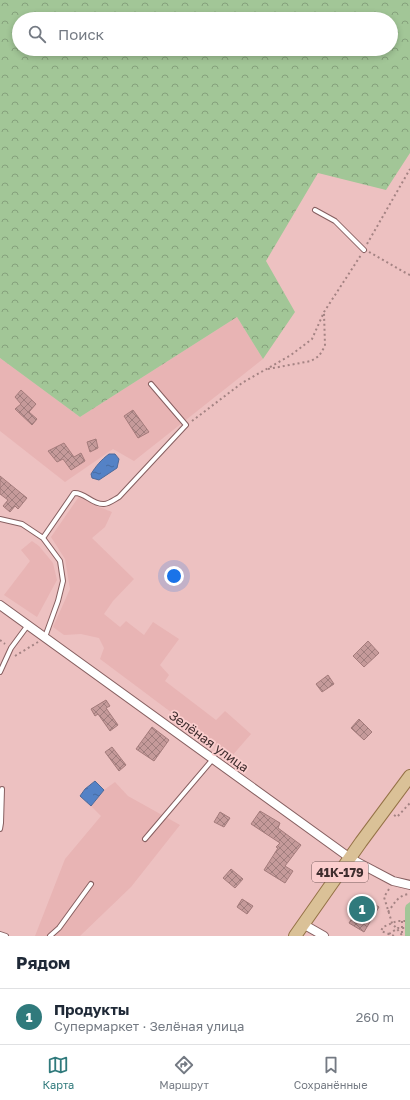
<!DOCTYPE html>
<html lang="ru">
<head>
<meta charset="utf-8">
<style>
	:root { --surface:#fff; --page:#f2f2f3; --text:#1f2937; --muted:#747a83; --line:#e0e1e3; --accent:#307a7c }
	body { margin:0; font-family:"Golos Text",sans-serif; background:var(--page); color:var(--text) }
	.you { position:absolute; left:174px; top:576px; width:14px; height:14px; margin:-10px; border:3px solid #fff; border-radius:50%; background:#1a73e8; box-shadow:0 0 0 6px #1a73e833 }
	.badge { display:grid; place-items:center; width:26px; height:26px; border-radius:50%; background:var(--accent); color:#fff; font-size:13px; font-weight:700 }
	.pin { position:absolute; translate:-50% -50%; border:2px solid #fff; box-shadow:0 1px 4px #0006 }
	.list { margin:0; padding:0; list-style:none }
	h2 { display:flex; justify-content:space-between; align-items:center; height:52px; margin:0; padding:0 16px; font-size:17px }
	h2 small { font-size:13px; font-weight:400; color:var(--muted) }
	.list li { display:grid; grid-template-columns:26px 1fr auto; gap:12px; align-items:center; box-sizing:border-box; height:56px; padding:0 16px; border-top:1px solid var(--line) }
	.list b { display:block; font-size:15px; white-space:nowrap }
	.list p { margin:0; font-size:13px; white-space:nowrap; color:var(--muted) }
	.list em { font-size:13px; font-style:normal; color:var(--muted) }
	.icon { flex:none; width:22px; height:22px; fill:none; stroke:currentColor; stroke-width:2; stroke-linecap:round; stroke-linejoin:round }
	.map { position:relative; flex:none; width:410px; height:936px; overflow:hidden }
	.search { position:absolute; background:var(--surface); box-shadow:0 2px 6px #0003; left:12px; right:12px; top:12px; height:44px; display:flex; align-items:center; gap:10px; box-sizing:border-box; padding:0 14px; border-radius:22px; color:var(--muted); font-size:15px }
	.sheet { height:108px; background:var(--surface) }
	nav { display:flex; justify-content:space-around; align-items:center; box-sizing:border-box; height:56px; border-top:1px solid var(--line); background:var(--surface); font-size:11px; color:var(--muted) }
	nav a { display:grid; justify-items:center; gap:2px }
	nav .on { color:var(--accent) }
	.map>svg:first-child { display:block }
</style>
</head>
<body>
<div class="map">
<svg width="410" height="936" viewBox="0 0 410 936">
	<defs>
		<pattern id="forest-crowns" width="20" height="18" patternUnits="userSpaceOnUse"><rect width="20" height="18" fill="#a2c697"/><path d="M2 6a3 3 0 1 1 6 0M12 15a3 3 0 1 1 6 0" fill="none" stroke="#85a17c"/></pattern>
		<pattern id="water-ripples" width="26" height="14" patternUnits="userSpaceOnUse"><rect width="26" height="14" fill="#5482c6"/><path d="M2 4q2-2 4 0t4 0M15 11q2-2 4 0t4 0" fill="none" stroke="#476ba1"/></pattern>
		<pattern id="building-cross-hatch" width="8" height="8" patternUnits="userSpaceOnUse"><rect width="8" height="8" fill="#c59a9a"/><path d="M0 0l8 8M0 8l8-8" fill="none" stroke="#a17e7e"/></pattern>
	</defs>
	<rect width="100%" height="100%" fill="#edc1c1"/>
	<path fill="#e8b4b4" d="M237,317L263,359L134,461L113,449L65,482L0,431V358L80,417Z
		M80,495L94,505L112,512L105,527L92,538L134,579L113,601L104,614L120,627L126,621L144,635L153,622L179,639L160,665L169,675L165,681L216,720L225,711L251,734L231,757L100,659L104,648L99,638L81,634L64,635L53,627L70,589L65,559L51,537Z
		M32,541L39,546L53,563L57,580L37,617L4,595L30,561L21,550Z
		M115,782L128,796L180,825L131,887L80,936H35L65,859L101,816L91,806L104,790Z"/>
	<path fill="#a2c697" d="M410,902V936H405V908L406,905Z"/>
	<path fill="url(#forest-crowns)" fill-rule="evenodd" d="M0,0H410V153L386,190L318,173L266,261L295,312L263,359L237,317L80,417L0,358ZM19,19H391V49H19Z"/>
	<path fill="url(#water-ripples)" stroke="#4e6999" d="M109,454H115L119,459L117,468L99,480L92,478L91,474C96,466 101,460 109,454Z
		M95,781L104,790L91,806L80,796L85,789Z"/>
	<path fill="url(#building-cross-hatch)" stroke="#a47b7b" d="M21,390L36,404L29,412L37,419L32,425L15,409L21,404L15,397Z
		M133,410L149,432L138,438L124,416Z
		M96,439L98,448L90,452L87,442Z
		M64,443L74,457L81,453L85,461L71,470L63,459L57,462L48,451Z
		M0,476L27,498L18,509L15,506L10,512L3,506L8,500L0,494Z
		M368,641L379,653L364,667L353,656Z
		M328,675L334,684L322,692L316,684Z
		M106,700L110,706L106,708L118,725L110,731L98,714L95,716L91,709Z
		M359,719L372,732L364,740L351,728Z
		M152,727L169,740L154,761L136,749Z
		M112,747L126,765L119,771L105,752Z
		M260,811L280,823L278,828L301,845L285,866L293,871L285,883L264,870L278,848L276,847L280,843L251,824Z
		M220,812L230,818L224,827L214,822Z
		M231,869L243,879L235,888L223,878Z
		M365,898L379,907L364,932L349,923Z
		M242,899L253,906L247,914L237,907Z"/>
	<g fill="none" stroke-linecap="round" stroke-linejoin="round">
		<defs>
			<path id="service" d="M315,210L335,221L364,250
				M0,519L22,524L43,538L60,561L63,581L58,601L45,637
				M43,538L74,493C85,492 92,505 104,504C109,504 115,499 119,497L186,425L151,384
				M0,672L11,648L28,625
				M0,829L1,823L2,789
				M145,839L213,759
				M0,934L6,936
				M50,936L59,928L91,884"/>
			<path id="minor" d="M0,605L350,858L359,863L393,881L410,885
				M303,924L324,936"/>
			<path id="primary" d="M295,936L361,842L410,776"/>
		</defs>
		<use href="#service" stroke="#865f60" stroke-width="6"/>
		<use href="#minor" stroke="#865f60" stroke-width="10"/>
		<use href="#primary" stroke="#947246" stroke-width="14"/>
		<path stroke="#a48383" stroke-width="2" stroke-dasharray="2 3" stroke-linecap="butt" d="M367,244L410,169
			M369,252L404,272L410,275
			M268,369L311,361L319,356L325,346L324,313
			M192,421L242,383L291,355L312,339L324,312L361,255
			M0,640L5,644
			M15,656L38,642
			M394,815L397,817L410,803
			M389,889L384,897L392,923L402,935
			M388,912C394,904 398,895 409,894
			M402,921V935
			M389,934L398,928H405
			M394,936L381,931L383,927L397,921H405"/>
		<use href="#service" stroke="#fff" stroke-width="4"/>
		<use href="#minor" stroke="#fff" stroke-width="8"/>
		<use href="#primary" stroke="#dac197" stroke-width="12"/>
	</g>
	<g text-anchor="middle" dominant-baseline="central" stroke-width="3.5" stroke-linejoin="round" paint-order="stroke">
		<rect fill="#fbcece" stroke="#785e5f" stroke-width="1" x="312" y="862" width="56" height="20" rx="3"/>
		<g font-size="12" font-weight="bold" fill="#402e2f">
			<text x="340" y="872">41К-179</text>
		</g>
		<g font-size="13" fill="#402e2f" stroke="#fbcece">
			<text transform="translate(209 741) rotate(36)">Зелёная улица</text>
		</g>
	</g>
</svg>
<div class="you"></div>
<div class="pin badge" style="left:362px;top:909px">1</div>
<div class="search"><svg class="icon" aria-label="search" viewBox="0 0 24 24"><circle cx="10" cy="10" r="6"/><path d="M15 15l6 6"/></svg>Поиск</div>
</div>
<section class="sheet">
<h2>Рядом<small></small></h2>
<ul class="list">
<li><span class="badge">1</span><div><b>Продукты</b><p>Супермаркет · Зелёная улица</p></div><em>260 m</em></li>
</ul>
</section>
<nav>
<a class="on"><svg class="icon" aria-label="map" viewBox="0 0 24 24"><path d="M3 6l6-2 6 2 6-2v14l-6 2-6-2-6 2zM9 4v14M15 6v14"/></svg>Карта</a>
<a><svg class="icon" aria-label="directions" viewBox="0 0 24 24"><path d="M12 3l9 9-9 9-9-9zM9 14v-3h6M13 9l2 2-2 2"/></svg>Маршрут</a>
<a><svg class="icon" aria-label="saved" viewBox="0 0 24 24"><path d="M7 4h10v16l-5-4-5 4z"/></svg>Сохранённые</a>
</nav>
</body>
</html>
